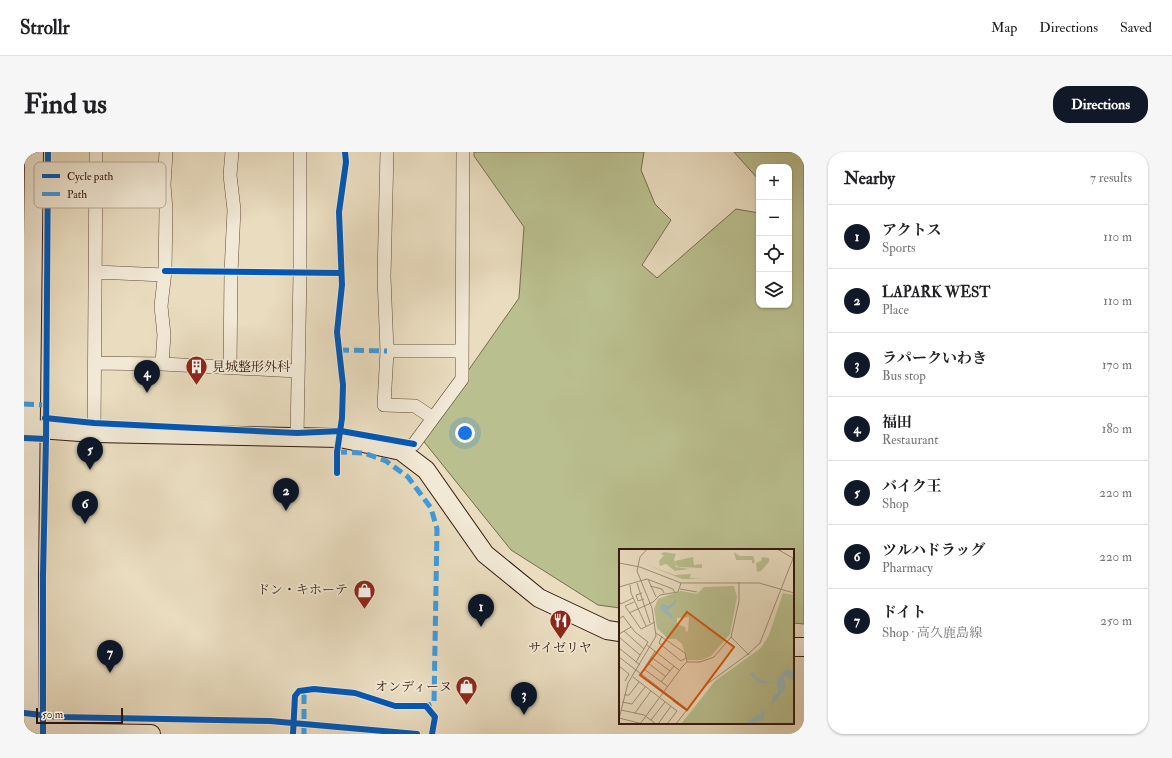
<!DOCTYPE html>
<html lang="en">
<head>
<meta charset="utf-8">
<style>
	:root { --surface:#fff; --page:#f6f6f6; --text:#202124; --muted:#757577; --line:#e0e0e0; --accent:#111827 }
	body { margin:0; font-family:"IM FELL Double Pica","Noto Serif JP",serif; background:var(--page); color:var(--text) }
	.controls { position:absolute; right:12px; top:12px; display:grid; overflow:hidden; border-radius:8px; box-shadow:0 1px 3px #0004 }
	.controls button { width:36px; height:36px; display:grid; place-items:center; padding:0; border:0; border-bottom:1px solid var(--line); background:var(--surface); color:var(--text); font:20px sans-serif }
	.scale { position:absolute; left:12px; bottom:10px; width:87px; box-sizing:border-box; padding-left:4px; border:2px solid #36190e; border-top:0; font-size:11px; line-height:14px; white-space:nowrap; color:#36190e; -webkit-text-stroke:3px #f1e8d5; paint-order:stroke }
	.you { position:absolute; left:441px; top:281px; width:14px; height:14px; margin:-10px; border:3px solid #fff; border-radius:50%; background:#1a73e8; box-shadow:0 0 0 6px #1a73e833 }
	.badge { display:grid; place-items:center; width:26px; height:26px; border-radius:50%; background:var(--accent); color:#fff; font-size:13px; font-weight:700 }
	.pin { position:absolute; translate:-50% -33px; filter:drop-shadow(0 1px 2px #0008) }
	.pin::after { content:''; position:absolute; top:21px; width:14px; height:12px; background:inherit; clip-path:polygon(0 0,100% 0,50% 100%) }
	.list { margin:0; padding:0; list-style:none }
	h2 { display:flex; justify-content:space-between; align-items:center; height:52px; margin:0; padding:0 16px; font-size:17px }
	h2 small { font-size:13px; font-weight:400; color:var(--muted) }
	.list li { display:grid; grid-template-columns:26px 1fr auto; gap:12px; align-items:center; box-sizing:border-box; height:64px; padding:0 16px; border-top:1px solid var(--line) }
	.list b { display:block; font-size:15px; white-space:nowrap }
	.list p { margin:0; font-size:13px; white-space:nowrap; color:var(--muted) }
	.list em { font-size:13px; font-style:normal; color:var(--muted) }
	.icon { flex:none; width:22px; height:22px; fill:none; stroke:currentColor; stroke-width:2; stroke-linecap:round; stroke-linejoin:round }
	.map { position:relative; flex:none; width:780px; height:582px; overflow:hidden; border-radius:16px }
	header { display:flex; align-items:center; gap:24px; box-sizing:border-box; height:56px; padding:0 20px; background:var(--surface); border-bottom:1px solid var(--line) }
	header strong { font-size:19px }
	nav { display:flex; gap:22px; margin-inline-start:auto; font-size:14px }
	.intro { display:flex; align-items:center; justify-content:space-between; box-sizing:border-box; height:96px; padding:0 24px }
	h1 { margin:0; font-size:28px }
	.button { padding:10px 18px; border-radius:16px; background:var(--accent); color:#fff; font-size:14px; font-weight:700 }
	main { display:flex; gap:24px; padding:0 24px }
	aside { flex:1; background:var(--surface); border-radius:16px; box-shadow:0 1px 3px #0004 }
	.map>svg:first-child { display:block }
</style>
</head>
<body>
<header>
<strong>Strollr</strong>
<nav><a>Map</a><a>Directions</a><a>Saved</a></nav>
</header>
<div class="intro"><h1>Find us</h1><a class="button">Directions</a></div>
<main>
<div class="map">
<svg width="780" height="582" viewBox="0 0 780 582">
	<rect width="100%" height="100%" fill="#e9dcbf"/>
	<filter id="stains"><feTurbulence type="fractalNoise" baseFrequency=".005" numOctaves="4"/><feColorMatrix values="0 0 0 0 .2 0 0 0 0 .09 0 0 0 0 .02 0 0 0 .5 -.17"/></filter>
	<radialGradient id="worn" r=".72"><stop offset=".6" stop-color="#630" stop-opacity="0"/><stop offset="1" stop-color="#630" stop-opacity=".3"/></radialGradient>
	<path fill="#babf8f" stroke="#786c4e" d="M450,0H620L617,18L631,52L647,68L618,113L633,126L712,57L735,61V153H765V15H735V28L710,0H780V472L769,471V398H596V456L574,453L487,398L397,286L495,146L500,75L450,4Z"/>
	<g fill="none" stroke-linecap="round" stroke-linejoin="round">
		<defs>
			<path id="street" d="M363,0L360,125L363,199L360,253L391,254L409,266
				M72,120L140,123
				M363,199H437
				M71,211L138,212L273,219
				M138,212L140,183L137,154L141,119L142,58L140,33L142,0
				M206,215L207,120L210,58L206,23L208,0
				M70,281L72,0
				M273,285L276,121V0
				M377,299L390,292L438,227L439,0"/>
			<path id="secondary" d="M0,276L70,281L316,286L377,299L402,318L461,402L515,446L583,478L596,480
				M769,495H780
				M0,580L127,582
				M6,582L5,423L10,0"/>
		</defs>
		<use href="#street" stroke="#634a3a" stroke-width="14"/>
		<use href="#secondary" stroke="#36190e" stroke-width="20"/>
		<use href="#street" stroke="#f1e8d5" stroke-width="13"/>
		<use href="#secondary" stroke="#f1e8d5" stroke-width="18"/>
		<path stroke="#3e9bde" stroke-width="5" stroke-dasharray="10 5" stroke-linecap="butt" d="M315,198L363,199
			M0,252L22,253
			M313,300L340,301L362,309L384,325L407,356L413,377L410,551L402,554
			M280,582V544L284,539"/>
		<defs>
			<path id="cycleway" d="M141,119L317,121
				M21,266L70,271L273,281L317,279L390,292
				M0,286L22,287L24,0
				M313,321V300L318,266L319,233L313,180L318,133L315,60L322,10L321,0
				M0,561L35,565L246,569L393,582
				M19,582V423L22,287
				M269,582L271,544L275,539L290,537L331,541L371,554H402L411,565L408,582"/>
		</defs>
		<use href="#cycleway" stroke="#f1e8d5" stroke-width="8"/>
		<use href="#cycleway" stroke="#0057b8" stroke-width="6"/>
	</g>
	<defs>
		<symbol id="building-pin" viewBox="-11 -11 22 30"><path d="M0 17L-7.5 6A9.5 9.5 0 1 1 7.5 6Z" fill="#8f2418" stroke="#f1e8d5"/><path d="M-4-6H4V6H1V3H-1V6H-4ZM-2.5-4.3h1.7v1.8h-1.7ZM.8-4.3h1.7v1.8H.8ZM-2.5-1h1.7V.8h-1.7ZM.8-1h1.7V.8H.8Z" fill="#fff"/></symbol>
		<symbol id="shop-pin" viewBox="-11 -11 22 30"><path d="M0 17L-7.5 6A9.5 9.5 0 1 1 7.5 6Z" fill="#8f2418" stroke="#f1e8d5"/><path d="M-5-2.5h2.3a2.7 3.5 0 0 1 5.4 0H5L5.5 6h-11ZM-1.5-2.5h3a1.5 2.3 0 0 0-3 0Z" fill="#fff"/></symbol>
		<symbol id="restaurant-pin" viewBox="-11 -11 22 30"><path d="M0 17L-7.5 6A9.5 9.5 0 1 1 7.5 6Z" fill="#8f2418" stroke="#f1e8d5"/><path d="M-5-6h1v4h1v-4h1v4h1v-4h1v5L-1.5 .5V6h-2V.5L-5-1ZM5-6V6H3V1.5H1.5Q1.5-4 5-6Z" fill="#fff"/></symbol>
	</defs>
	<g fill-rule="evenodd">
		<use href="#building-pin" x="160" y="202" width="25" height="34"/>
		<use href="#shop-pin" x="328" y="426" width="25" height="34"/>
		<use href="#restaurant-pin" x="524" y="456" width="25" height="34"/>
		<use href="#shop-pin" x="430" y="522" width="25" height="34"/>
	</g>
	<g text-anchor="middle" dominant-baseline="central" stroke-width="3.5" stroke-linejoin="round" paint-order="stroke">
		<g font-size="13" fill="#36190e" stroke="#f1e8d5" text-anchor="end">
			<text x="188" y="215" text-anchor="start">見城整形外科</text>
			<text x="324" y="438">ドン・キホーテ</text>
			<text x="536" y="496" text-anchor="middle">サイゼリヤ</text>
			<text x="428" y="535">オンディーヌ</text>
		</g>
	</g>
	<g transform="translate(595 397)">
		<rect width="175" height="175" fill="#e9dcbf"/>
		<path d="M45,3L57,5L55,10L57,18L70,20L56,22L47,15L41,17L40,12L45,6L41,5ZM115,3L121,7H134L136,13L133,15V11H117ZM74,8L75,16L83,15V19L60,18L57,16L56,12ZM143,8L150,9V13L142,22L138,23L137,14L142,12ZM26,15L56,26L72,25L71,29L84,30H63ZM115,37L118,48L111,85L92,107L82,111H68L63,95L57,90H49L38,79L35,60L39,50L62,42L78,45L85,38ZM70,68L69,82L67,83L66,78L58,75V69ZM164,44L175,46V175H62L96,132L142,99L150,86Z" fill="#babf8f" fill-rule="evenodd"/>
		<path d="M57,51V54L48,62L54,66L53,70L41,60L43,55L50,57ZM168,120L172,122L175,120V131L164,127L167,139L153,156L152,164V156L155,146L159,143L158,136L155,133L151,134L143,135L130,125L134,123L136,128L151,134L157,133L164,122ZM143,161L146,163L144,171L140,173L127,175L137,166L142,165Z" fill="#9ab9ba"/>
		<path fill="none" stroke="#a18e78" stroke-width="1" d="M158,0L174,9M0,14L21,18L62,34H140L175,44M29,30L37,48M18,34L31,74M11,36L12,44L27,77M31,37L43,40L45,44M0,38L28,30L54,40L56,44M61,40L78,43M23,44L17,46L19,52L25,50M0,52L2,55L14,49M15,53L6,57L22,80L36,73M10,64L34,53L41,46L59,43L62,34M0,70L4,67L16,83L29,93L17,113M5,82L25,100M37,84L66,104L68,113M0,85L12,78M43,87L40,94L62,112L67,109M0,88L21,106M112,88L130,106M28,96L60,121M0,99L21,116M36,102L25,120L48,137M0,108L69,161M32,108L51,122M29,114L46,127M0,117L10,125L6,132M14,128L58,162L48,175M42,133L55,117M5,146H10L20,133M54,152L68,162M3,153L13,155L26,138M2,161L25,166L37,175M16,164L32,142M0,169L24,175M0,170L9,134L37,87L33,59L18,22L21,8L28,0M32,171L46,153M21,175L63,118L68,113H81L95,108L112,88L120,52V33M39,175L52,157M57,175L88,135L129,105L141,94L175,7"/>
		<path fill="#d6530c" fill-opacity="0.15" stroke="#d6530c" stroke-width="2" d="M68,63L115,98L68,161L21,126Z"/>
		<rect width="175" height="175" fill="none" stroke="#36190e" stroke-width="2"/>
	</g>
	<rect x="10" y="10" width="132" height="46" rx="6" fill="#f1e8d5" stroke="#b9aa99" stroke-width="1"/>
	<rect x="18" y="22" width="18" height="4" fill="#0057b8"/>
	<rect x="18" y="40" width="18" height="4" fill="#3e9bde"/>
	<g font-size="11" fill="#36190e">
		<text x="43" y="28">Cycle path</text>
		<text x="43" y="46">Path</text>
	</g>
	<rect width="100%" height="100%" filter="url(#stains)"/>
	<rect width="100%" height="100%" fill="url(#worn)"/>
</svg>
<div class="controls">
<button>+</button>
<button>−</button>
<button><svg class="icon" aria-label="locate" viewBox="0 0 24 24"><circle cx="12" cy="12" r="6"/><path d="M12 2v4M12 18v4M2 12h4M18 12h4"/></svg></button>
<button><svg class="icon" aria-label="layers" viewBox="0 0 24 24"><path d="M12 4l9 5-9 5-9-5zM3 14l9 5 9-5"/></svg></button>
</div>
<div class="scale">50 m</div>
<div class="you"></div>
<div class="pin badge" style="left:457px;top:475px">1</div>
<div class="pin badge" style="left:262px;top:359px">2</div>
<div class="pin badge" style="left:500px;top:563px">3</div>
<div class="pin badge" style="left:123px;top:241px">4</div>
<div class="pin badge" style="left:66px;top:318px">5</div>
<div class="pin badge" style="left:61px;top:372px">6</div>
<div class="pin badge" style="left:86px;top:521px">7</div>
</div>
<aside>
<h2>Nearby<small>7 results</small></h2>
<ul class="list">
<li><span class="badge">1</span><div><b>アクトス</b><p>Sports</p></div><em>110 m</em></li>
<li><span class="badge">2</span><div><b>LAPARK WEST</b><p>Place</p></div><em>110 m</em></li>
<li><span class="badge">3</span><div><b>ラパークいわき</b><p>Bus stop</p></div><em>170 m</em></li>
<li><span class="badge">4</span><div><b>福田</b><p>Restaurant</p></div><em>180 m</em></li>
<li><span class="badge">5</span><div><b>バイク王</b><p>Shop</p></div><em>220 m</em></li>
<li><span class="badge">6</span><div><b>ツルハドラッグ</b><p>Pharmacy</p></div><em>220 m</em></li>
<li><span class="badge">7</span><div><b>ドイト</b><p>Shop · 高久鹿島線</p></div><em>250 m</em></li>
</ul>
</aside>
</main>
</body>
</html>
